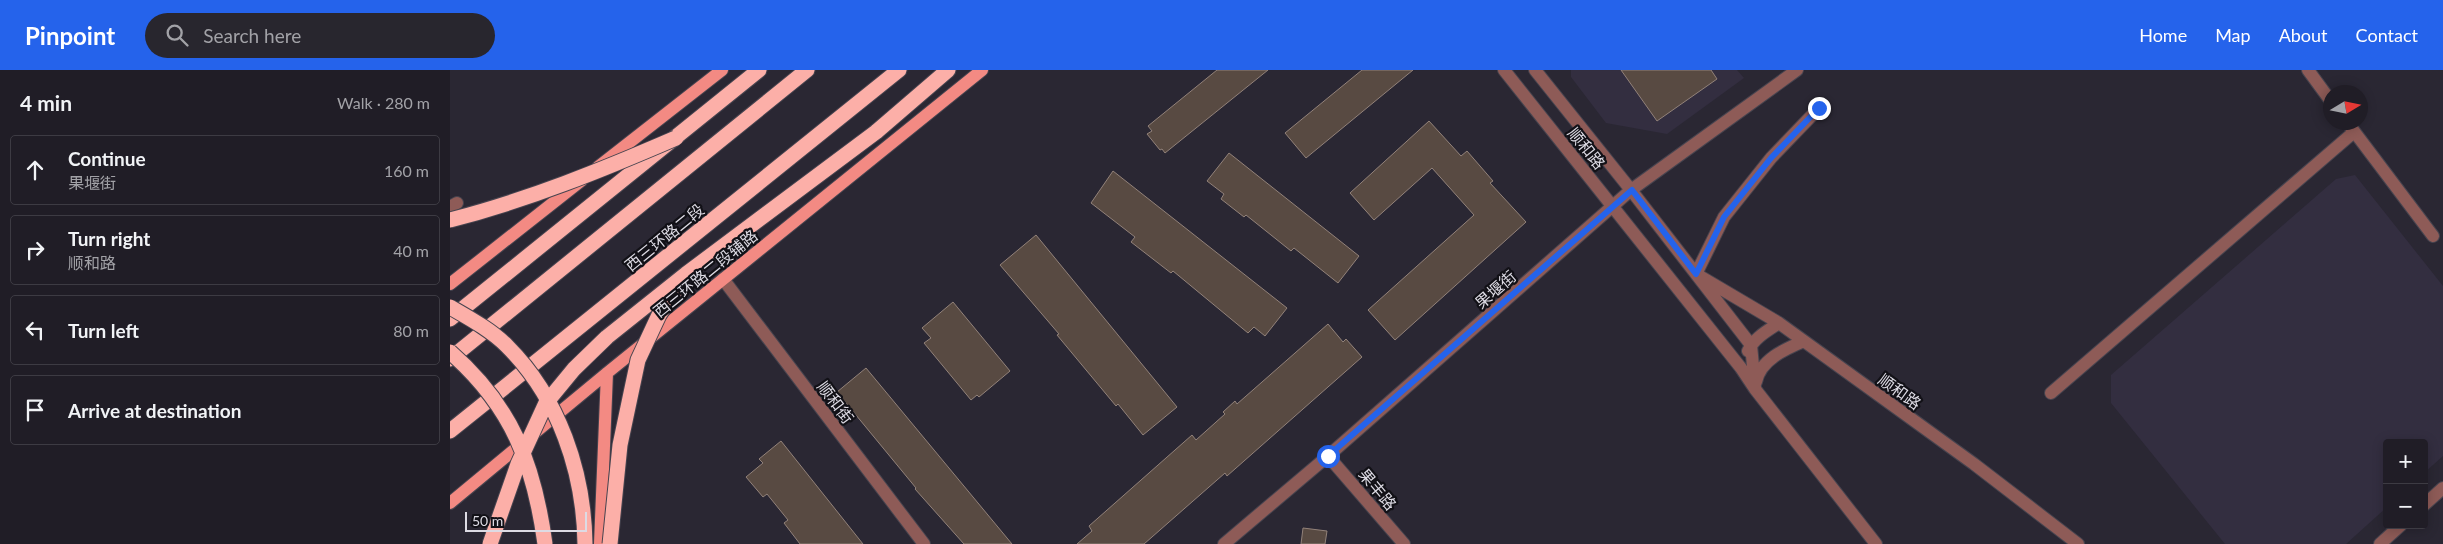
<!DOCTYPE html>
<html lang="en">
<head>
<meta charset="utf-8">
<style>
	:root { --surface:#201d26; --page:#28262e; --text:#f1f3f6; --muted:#a2a2a7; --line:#3d3b43; --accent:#2563eb }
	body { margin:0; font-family:Lato,"Noto Sans SC",sans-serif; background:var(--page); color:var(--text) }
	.controls { position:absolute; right:15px; bottom:15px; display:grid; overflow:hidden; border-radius:5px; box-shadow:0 2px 12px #0003 }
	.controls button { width:45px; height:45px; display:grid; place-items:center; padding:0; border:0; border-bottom:1px solid var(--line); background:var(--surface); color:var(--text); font:25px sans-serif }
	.compass { position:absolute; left:1873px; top:15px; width:45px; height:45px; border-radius:50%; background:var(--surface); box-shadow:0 2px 12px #0003; rotate:80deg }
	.scale { position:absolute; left:15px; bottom:12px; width:122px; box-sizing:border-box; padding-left:5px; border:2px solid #dddbe4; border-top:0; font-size:14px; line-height:18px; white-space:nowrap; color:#dddbe4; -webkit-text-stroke:4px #121117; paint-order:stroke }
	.stop { position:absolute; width:15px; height:15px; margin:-11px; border:4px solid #2563eb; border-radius:50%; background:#fff }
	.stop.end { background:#2563eb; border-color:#fff; box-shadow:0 1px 5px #0008 }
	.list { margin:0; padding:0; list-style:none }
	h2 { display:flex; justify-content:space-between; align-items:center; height:65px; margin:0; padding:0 20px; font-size:21px }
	h2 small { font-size:16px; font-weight:400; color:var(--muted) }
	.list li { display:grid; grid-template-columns:32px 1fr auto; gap:15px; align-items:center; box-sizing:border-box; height:70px; margin:0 10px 10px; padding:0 10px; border:1px solid var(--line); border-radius:5px }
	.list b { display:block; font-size:19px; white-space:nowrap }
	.list p { margin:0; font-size:16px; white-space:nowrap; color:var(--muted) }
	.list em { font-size:16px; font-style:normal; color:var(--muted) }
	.icon { flex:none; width:28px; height:28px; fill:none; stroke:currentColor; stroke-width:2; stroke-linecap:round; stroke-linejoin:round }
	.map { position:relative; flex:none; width:1993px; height:474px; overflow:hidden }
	header { display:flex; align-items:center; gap:30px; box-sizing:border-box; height:70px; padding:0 25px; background:var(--accent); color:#fff }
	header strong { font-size:24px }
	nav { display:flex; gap:28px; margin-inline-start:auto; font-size:18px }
	.search { width:350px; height:45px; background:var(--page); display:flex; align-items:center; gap:12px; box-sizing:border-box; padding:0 18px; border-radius:28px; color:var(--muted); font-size:19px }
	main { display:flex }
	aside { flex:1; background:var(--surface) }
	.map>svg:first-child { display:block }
</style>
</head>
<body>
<header>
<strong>Pinpoint</strong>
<div class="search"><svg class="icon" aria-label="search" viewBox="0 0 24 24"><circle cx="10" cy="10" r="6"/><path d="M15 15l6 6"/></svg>Search here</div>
<nav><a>Home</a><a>Map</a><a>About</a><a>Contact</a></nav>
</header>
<main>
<aside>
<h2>4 min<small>Walk · 280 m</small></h2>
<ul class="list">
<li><svg class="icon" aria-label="ahead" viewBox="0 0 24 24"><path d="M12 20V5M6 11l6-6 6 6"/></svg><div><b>Continue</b><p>果堰街</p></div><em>160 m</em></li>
<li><svg class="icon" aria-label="right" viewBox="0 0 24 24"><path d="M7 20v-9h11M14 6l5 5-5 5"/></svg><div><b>Turn right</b><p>顺和路</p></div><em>40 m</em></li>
<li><svg class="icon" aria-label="left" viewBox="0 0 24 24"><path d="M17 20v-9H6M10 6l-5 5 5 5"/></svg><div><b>Turn left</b></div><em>80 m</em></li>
<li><svg class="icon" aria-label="arrive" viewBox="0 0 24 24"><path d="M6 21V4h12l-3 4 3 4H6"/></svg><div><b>Arrive at destination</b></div></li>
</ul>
</aside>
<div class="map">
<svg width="1993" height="474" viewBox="0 0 1993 474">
	<rect width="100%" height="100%" fill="#2a2733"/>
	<path fill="#332e40" d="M1121,0H1287L1294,8L1217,64L1156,53L1121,7Z
		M1905,105L1993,216V386L1974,403V373H1937V437L1896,474H1775L1661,333V305L1886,109Z"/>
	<path fill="#584a42" stroke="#92827a" d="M767,0H818L715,83L712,79L710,80L697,64L702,61L698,56Z
		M912,0H963L856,88L835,63Z
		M1171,0H1261L1267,9L1207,51Z
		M979,51L1011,86L1017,81L1043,111L1040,113L1076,152L945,270L918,240L1024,145L982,98L924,150L900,123Z
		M779,83L909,186L888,213L844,178L841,181L796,145L794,147L771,129L774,124L757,111Z
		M663,101L837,238L815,266L804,257L798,263L723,201L721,203L681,172L685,167L641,133Z
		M586,165L727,337L693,365L668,334L666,336L607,265L609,264L550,195Z
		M503,232L560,301L529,327L527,325L521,330L474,273L481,268L472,258Z
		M878,254L893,272L896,269L912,287L777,406L775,403L694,474H627L642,461L639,456L742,365L746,370L775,344L773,342L785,331L787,334Z
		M416,298L562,474H514L465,419L466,418L387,322Z
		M331,371L413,474H350L334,453L338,450L317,424L313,427L296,407L313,393L309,389Z
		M853,458L877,461L875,474H851Z"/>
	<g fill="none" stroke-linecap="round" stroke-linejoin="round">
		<defs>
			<path id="minor" d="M1054,0L1291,298L1305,319L1426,474
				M1085,0L1181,120L1301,275L1305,317
				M1858,0L1880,30
				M1369,38L1321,88L1274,147L1246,204L1329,253L1524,394L1628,474
				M1897,52L1983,166
				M0,137L7,133
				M273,209L474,474
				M1298,281C1304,268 1317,261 1329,253
				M1306,312C1310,290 1335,279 1354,271
				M1601,323L1904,62
				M878,386L954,474
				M1974,435L1993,418
				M774,474L878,386L1181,120L1347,0
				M1930,474L1951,455"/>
			<path id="major" d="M148,97L272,0
				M0,214L132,110
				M0,433L157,303L532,0
				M150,474L157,303"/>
			<path id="highway" d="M426,62L498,0
				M0,249L309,0
				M0,289L357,0
				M0,361L449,0"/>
		</defs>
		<use href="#minor" stroke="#47444f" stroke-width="14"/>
		<use href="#major" stroke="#47444f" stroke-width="14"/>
		<use href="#highway" stroke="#47444f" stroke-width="17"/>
		<use href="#minor" stroke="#8e5b57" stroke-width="12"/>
		<use href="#major" stroke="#f38a83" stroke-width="12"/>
		<use href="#highway" stroke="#fcafa8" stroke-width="15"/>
		<defs>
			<path id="highway-bridge" d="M0,150C78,130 152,100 226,68
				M0,237C19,248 41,260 57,276C109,328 134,402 135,474
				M0,282C62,336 84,394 95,474
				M40,474L68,394L96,333L124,299L157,267L236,204L426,62
				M160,474L170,375L188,290L209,245L228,216"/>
		</defs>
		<use href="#highway-bridge" stroke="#47444f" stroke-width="17" stroke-linecap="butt"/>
		<use href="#highway-bridge" stroke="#fcafa8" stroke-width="15"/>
	</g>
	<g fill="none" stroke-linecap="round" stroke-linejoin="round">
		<path stroke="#2563eb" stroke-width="6" d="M878,386L1182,120L1246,204L1274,147L1321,88L1369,38"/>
	</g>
	<g text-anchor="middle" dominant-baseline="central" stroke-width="4.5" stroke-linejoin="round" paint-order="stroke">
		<g font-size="16" fill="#dddbe4" stroke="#121117">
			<text transform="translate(1137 78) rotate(51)">顺和路</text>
			<text transform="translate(214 167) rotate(-39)">西三环路二段</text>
			<text transform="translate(255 203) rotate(-39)">西三环路二段辅路</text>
			<text transform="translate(1045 219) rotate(-41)">果堰街</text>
			<text transform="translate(1450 321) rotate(36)">顺和路</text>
			<text transform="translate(386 332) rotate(53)">顺和街</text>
			<text transform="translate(928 419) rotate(50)">果丰路</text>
		</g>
	</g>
</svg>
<div class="controls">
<button>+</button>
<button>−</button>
</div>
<svg class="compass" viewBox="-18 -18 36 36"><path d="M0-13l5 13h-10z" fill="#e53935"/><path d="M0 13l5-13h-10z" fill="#a2a2a7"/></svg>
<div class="scale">50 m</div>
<div class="stop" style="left:878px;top:386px"></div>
<div class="stop end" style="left:1369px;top:38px"></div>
</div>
</main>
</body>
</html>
